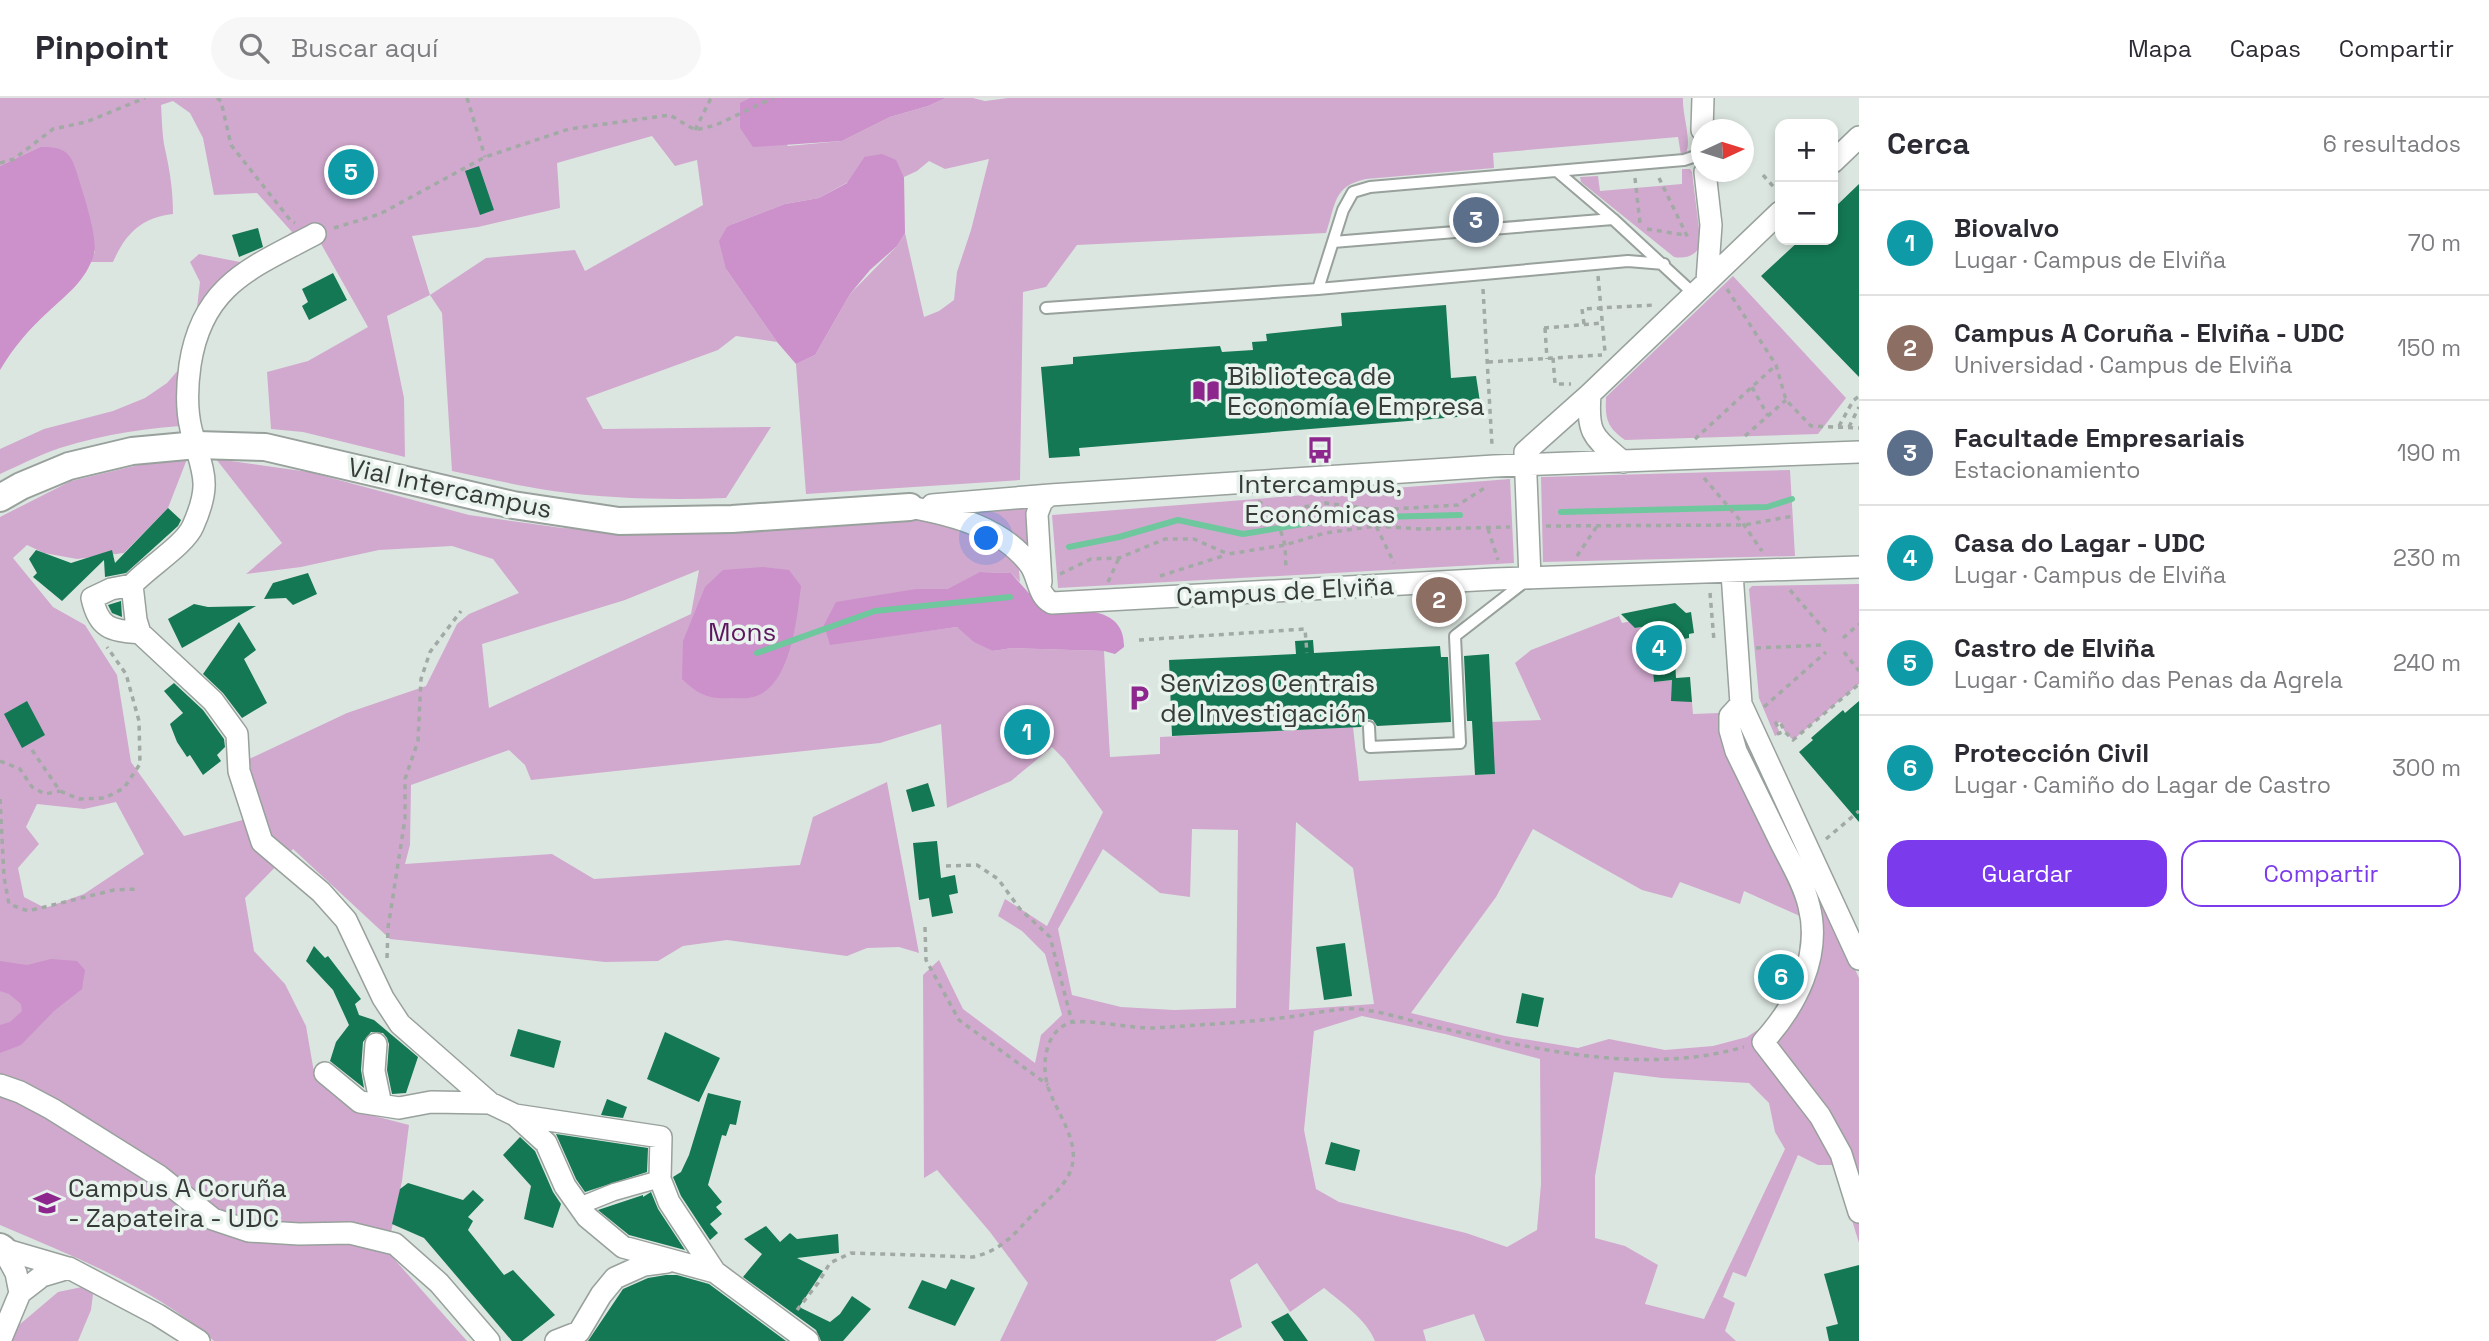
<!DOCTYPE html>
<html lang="es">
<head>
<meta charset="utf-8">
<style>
	:root { --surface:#fff; --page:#f7f7f7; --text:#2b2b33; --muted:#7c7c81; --line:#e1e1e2; --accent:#7c3aed }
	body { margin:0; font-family:"Space Grotesk",sans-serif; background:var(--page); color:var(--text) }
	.controls { position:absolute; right:21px; top:21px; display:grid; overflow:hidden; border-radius:14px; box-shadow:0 4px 10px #0003 }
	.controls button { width:63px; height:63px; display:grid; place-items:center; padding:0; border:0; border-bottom:2px solid var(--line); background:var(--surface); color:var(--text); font:35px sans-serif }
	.compass { position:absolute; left:1691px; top:21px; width:63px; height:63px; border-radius:50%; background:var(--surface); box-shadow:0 4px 10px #0003; rotate:86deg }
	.you { position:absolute; left:987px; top:441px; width:24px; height:24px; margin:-18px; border:5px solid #fff; border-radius:50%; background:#1a73e8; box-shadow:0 0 0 10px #1a73e833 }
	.badge { display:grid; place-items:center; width:46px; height:46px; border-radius:50%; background:var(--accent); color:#fff; font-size:23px; font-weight:700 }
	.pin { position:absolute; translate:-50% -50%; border:4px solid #fff; box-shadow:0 2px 7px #0006 }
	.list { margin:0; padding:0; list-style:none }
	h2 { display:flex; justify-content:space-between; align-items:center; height:91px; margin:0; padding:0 28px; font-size:30px }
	h2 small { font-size:23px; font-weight:400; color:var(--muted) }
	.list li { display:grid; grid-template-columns:46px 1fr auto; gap:21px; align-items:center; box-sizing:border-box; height:105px; padding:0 28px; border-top:2px solid var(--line) }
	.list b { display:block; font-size:26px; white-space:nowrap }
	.list p { margin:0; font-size:23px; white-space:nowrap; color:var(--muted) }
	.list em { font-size:23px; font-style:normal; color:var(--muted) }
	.actions { display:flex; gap:14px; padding:21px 28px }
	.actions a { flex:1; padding:16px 0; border:2px solid var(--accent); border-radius:21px; text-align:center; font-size:24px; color:var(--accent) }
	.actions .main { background:var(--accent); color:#fff }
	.icon { flex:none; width:38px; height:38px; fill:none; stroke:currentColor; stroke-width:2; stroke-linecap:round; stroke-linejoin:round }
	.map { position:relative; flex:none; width:1859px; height:1243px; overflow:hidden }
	header { display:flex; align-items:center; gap:42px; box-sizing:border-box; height:98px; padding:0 35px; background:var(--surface); border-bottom:2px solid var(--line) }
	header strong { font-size:33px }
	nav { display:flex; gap:38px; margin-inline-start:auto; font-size:24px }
	.search { width:490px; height:63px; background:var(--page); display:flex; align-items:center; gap:18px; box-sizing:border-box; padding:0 24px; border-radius:38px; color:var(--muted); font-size:26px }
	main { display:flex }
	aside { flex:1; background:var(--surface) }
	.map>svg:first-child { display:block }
</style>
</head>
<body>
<header>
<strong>Pinpoint</strong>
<div class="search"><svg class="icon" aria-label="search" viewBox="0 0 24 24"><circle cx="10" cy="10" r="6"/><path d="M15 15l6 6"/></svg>Buscar aquí</div>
<nav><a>Mapa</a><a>Capas</a><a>Compartir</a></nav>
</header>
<main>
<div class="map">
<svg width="1859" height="1243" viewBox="0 0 1859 1243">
	<rect width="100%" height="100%" fill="#dce6e0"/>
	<path fill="#d1a9ce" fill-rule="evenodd" d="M0,0H758L788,48L842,43L890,19L928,8L946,0H973L985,3L1008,0H1683C1682,16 1692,42 1686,55L1681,57L1678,39L1493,55L1494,70L1366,81C1333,88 1336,106 1326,135L1077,147L1046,189L1023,194L1020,382L806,396L796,266L815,257L850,196L897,148L905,135L924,219L939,213L954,202L957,174L971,132L989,61L945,71L929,63L917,73L904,79L895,62L864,59L848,84L819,100L785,106L733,126L726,171L777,244L736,238L718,252L586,300L603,331L771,329L726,400C668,402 610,401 553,393C519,388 486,380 452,373L442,215L430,197L387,218L404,300L405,359L303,334L271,331L267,274L308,263L368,229L320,144L255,175L218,208L200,246L196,284L198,327C151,329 105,336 60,350C39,357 20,367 0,376V351L44,331L113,313L145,300L167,285L180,270L197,210L200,184L190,164L199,156L245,165L292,134L257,95L214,97L203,40L190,15L173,3L161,7C162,21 162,37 165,51C170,73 173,93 173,116C141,120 126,135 113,164H90L95,154L40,49L0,68ZM652,38L675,68L697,62L703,107L585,173L575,152L486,160L430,197L412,138L478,129L560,110L557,65Z
		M1682,71H1690L1692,74L1701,147C1695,158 1686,161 1674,159L1581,84L1580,79L1598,78L1600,93L1682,86Z
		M1733,178L1846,300L1818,336L1625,342C1607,329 1605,321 1606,299Z
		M187,361L168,410L124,455L77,461L44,455L27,447L13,460L53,509L85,527L117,577L131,664L184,738L246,721L258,710L249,661L347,615L426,588L457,526L469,516L519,495L493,461L452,448L379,452L301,469L246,476L282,445L216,361L309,374L469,417L562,430L664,434L925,418L953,424L1018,462L1020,484L1011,475L981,474L947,491H916L830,546L957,529L993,553L1012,550L1104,553L1110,659L1160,656V639L1353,629L1359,683L1494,676L1492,624L1541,622L1515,565L1531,552L1619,518L1622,525L1632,523L1636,530L1648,528L1654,584L1672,582L1692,604L1693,616L1719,615L1745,626L1859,880V1145L1835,1067H1818L1798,1057L1746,1179L1733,1174L1723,1199L1735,1205L1725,1233L1736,1243H1485L1474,1216L1423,1232L1426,1243H1375C1366,1221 1342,1205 1324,1190L1290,1214L1257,1165L1230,1182L1242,1229L1215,1243H1000L1028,1185L990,1134L937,1072L924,1080L923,877L939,862L963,911L1035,965L1041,937L1062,917L1045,856L1022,833L998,818L1005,801L1047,828L1103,714L1064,661L1052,649L1011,683L947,710L941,626L880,645L531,682L525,667L509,652L411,687L410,747L405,766L552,756L594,781L800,767L813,719L887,684L919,855L899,849L867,850L847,858L727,842L683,848L658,863L605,864L390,841L293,751L245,800L254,853L285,886L306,928L315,980L363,1015L409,1027L402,1083L387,1153L467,1243H214C154,1189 74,1159 0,1127V419L71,383L147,365ZM699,472L691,516L489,610L482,546L625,502ZM116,704L144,756L84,796L45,810L24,799L18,770L39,746L26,729L37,706L84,711ZM1296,724L1353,770L1374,906L1289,912ZM1192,731L1238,732L1236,910L1174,912L1121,909L1072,897L1058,831L1103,751L1160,795L1190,799ZM1533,731L1642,792L1672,800L1680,784L1740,806L1744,793L1802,819L1798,862L1782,904L1768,925L1747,939L1713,948L1665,952L1609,941L1578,950L1505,938L1411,915L1496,799ZM1362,918L1445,936L1540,961L1541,1086L1537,1132L1507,1149L1466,1135L1339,1104L1316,1091L1304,1032L1314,933ZM1614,974L1662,980L1749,985L1769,1005L1775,1034L1785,1051L1704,1221L1645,1206L1658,1167L1625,1148L1595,1140V1078Z
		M1790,372L1795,458L1543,464L1541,379Z
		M1510,381L1514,465L1058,490L1052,417Z
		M1029,403L1031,458L967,416V410Z
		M1859,486V586L1793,642L1785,634L1780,624L1776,626L1780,635L1775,638L1759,600L1749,491L1752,488Z
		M82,1189L93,1196L91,1212L78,1243H11L19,1227L58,1194Z"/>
	<path fill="#cc90ca" d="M750,0H946L928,8L890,19L842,43L753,49L740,30V5Z
		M40,49C68,48 72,57 79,82C84,98 98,141 94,156C86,183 67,196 48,214C29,231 13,250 0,272V68Z
		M882,56L896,62L904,79L905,135L897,148L870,172L850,196L815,257L796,266L777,244L726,171L719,143L727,129L733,126L785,106L819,100L847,85L864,59Z
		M763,469L789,472L801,488C797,519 791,590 753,599C747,601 738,600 731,600C710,602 697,596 682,581L683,543L705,489L723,472Z
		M980,474L1011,475L1043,511C1074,513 1125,505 1124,549L1115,556L1104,553L1012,550L993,553L974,544L957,529L830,547L824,527L836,504L916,491H947Z
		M51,861L77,863L85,872L82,891L54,913L21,947L0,955V927L10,924L22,913L21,906L9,896L0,893V863L27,867Z"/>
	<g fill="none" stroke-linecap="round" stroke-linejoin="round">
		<path stroke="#6fc79e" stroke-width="6" d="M1561,414L1767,409L1792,401
			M1069,449L1119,439L1178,422L1243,436L1339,420L1460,417
			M757,555L875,513L1010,499"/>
	</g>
	<path fill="#137853" d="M479,68L494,112L480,117L465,73Z
		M1859,86V279L1761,178L1800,142H1833V111Z
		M258,130L263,149L239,159L232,137Z
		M333,175L347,202L309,222L302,208L308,204L302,191Z
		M1446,207L1451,280L1476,278L1482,317L1079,350L1080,358L1049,360L1041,269L1073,266V259L1133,254L1220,248L1222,254L1253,252L1252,244L1267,243L1266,236L1342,228L1341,215Z
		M168,410L181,422L178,428L126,475L105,479L104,462L62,503L33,479L37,475L29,461L36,452L71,465L112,452L115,465Z
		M308,475L317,496L293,507L286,500L264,501L273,485Z
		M121,503L122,519L112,515L108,507Z
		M1675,505L1686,515L1691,514L1694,535L1689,536V540L1674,543L1676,580L1690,579L1692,604L1671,603L1672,582L1654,584L1648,528L1635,530L1621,516Z
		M194,506L208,509L256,508L182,550L168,521Z
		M239,524L256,552L244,561L267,605L242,620L223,595L203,576Z
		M1313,542L1314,555L1440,548L1441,559H1448L1451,624L1377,628L1373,622L1368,621L1361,629L1172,638L1169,562L1296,556L1295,543Z
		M1489,556L1495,676L1475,677L1472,623H1467L1464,558Z
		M174,585L203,612L224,641L225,649L217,657L221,663L203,677L190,657L187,659L177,644L170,626L183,615L164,593Z
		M27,603L45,637L22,650L4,616Z
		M1859,603V724L1799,654L1813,642L1811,640L1843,612L1845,615Z
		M1028,620L1035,621L1044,628L1040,635L1012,652L1016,628Z
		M928,685L935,708L912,714L906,692Z
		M937,743L941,780L955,777L958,795L949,797L953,815L932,819L929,800L919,802L913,745Z
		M1345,845L1352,898L1324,902L1316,849Z
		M314,848L325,860L328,858L361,901L355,906L359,917L374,922L418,959L406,995L392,996L387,972L389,946L387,940L383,935L371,934L363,944L361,972L364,990L330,963L336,944L349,927L333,892L306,863Z
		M1779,855L1796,861L1778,902L1763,896Z
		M1522,895L1544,900L1538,929L1516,925Z
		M518,931L561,943L554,970L510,958Z
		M665,934L720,960L699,1004L647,981Z
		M708,995L741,1003L736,1027L730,1026L726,1038L722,1037L708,1087L722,1104L716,1109L722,1116L710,1126L718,1135L710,1142L681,1098L673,1079L681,1074L689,1057Z
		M607,1001L627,1009L623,1020L601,1017Z
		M556,1036L648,1050L647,1074L585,1094L576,1081Z
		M520,1039L535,1053L553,1094L561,1106L553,1130L524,1121L531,1088L503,1057Z
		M1331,1044L1360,1052L1355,1073L1325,1066Z
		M408,1085L463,1102L473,1092L484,1102L468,1119L473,1123L468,1132L504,1177L513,1172L555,1217L522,1243H512L424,1140L392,1126L400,1091Z
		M651,1094L658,1111L685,1152L629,1137L598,1112L643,1097V1099Z
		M766,1128L780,1144L790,1135L797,1141L838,1136L839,1155L797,1160L823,1173L799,1209L830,1224L840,1216L852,1198L871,1211L843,1243H821L816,1232L743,1179L762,1156L744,1141Z
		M1859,1167V1243H1829L1826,1229L1838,1226L1824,1176Z
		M666,1177H677L709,1186L786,1243H588L623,1191L648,1180Z
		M951,1181L975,1190L955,1228L908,1210L922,1182L946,1191Z
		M1288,1215L1308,1243H1284L1271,1224Z"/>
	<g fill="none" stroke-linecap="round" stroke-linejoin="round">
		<defs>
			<path id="service" d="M1559,75L1613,121
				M1333,144L1613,121L1694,196
				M1318,191L1343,112L1353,94L1370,89L1684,62L1702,56
				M1046,210L1318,191L1628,163L1664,166
				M1369,629L1370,649L1460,645L1455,538L1527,482"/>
			<path id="pedestrian" d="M579,1108L614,1094L660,1081"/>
			<path id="minor" d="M1702,32L1703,0
				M1833,64L1859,39
				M1705,74L1711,127L1707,183
				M315,136C251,170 202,187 190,267C187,288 186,310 191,331C202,374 213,383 193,428C185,447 147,470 132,487L136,522L140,535L213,603L237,636L239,673L262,744L321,794L346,822L383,900L400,926L490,1005L515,1017L661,1039L660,1081L669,1104L715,1174
				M1590,296C1587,337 1593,338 1623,364
				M932,407L1050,397L1494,368L1859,354
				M910,409C953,417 1004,430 1031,468C1039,481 1038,498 1052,505L1494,481L1859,469
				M1732,475L1741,606L1859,861
				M1530,480L1525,354L1590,296L1780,114
				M1041,484L1037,416L1042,403L1050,397
				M132,487L111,491L92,500C99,532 112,532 140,535
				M1741,606L1730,618V632L1736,653C1751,684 1766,714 1781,745C1791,765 1804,786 1809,808C1822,858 1796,908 1763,944L1820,1018L1841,1056L1859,1114
				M376,946L374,973L381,1007
				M325,975L360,1004L399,1010L431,1004L490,1005
				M0,987L20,994L52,1011L159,1078L213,1121L249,1133L299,1136L350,1135L395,1146L439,1185L489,1243
				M515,1017L546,1045L565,1088L587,1119L623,1149L715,1174L808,1243
				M3,1151L68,1170
				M3,1151L16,1175L20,1195
				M0,1243L20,1195L42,1178L69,1170L158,1217L199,1243
				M556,1243L579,1234L601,1197L615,1180L644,1167L667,1164"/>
			<path id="tertiary" d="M0,400L21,388L69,368L132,353L197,347L265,349L513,407L619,423L732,421L910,409
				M0,1149L3,1151"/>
		</defs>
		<use href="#service" stroke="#98a19c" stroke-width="14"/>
		<use href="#pedestrian" stroke="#98a19c" stroke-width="19"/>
		<use href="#minor" stroke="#98a19c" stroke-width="24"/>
		<use href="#tertiary" stroke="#98a19c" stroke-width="30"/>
		<path stroke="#a2aaa5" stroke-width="3.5" stroke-dasharray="5 5" stroke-linecap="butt" d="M217,0L221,3L231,47L291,123L295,125
			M467,0L485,59
			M695,32L711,0
			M0,65L14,61L53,31L86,24L145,0
			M1763,77L1779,95
			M1635,80L1640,125
			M1659,80L1689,142
			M334,130L380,116L485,59L569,31L670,17L695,32L716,27L773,0
			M1647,131L1685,137
			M1598,178L1605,254
			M1483,191L1492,347
			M1727,191L1776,267L1786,302L1811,328L1859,330
			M1584,226L1582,211L1654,207
			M1544,230L1603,225
			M1545,230L1547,261
			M1553,260L1555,286H1571
			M1488,264L1602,257
			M1752,289L1768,318
			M1839,328L1853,303L1859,298
			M1849,329L1859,309
			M1745,338L1786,302
			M1695,341L1776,267
			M1704,380L1744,427L1762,453
			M1258,403L1275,414L1285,447L1286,472
			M1275,414L1326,405L1377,412L1458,407L1486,389
			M1376,428L1421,431L1510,429
			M1546,428L1744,427L1793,418
			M1488,431L1498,462
			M1577,458L1597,428
			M1060,476L1091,461L1119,460L1165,441H1194L1228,456L1285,447L1325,435L1376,428L1394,465
			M1160,478L1226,457
			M1108,484L1119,460
			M1790,492L1829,537
			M1710,495L1714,543
			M1843,540L1859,526
			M1139,542L1305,531L1307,555
			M1756,550L1823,547
			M1844,554L1859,573
			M1764,609L1826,554
			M1777,636L1780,635L1776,625L1780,624L1785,634L1793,642L1859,586
			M32,652L60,693L79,701L105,700L124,690L140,666L139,623L126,576L107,549
			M0,663L20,671L32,689L45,696L60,693
			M0,701L4,779L9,806L28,813L114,792L138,791
			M1826,741L1859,713
			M946,768L977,767L998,781L1020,811L1050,839L1072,924
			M925,829L926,862L959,922L1048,987
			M387,860L388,830L405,721V681L418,643L421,581L430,554L461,513
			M797,1212L818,1185L830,1165L851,1155L973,1159C1000,1153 1014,1137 1032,1117C1045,1104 1068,1087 1072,1068C1079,1041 1056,1014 1048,989C1041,967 1045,934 1069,925C1085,920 1133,931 1154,930C1196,927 1238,925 1280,920C1303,918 1338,909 1359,911C1385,914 1411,923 1436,929C1537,951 1642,978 1744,949"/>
		<use href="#service" stroke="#fff" stroke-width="10"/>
		<use href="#pedestrian" stroke="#fff" stroke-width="16"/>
		<use href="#minor" stroke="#fff" stroke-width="21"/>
		<use href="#tertiary" stroke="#fff" stroke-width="26"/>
	</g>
	<defs>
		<symbol id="library-bare" viewBox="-9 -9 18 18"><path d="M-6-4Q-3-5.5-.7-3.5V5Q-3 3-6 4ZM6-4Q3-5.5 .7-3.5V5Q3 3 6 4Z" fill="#8d278d" stroke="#e9f3ee" stroke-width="2.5" paint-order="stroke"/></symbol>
		<symbol id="bus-bare" viewBox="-9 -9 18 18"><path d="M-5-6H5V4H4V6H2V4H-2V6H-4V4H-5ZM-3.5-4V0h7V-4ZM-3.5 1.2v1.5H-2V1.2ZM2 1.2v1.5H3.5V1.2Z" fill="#8d278d" stroke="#e9f3ee" stroke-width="2.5" paint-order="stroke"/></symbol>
		<symbol id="parking-bare" viewBox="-9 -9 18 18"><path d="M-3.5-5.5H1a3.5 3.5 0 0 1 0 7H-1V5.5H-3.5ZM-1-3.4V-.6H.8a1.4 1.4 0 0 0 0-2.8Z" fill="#8d278d" stroke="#e9f3ee" stroke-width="2.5" paint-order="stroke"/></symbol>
		<symbol id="university-bare" viewBox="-9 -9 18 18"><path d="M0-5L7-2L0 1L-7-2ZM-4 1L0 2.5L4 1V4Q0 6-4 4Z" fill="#8d278d" stroke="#e9f3ee" stroke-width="2.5" paint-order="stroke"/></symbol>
	</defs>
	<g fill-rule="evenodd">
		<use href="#library-bare" x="1187" y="274" width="38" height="38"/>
		<use href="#bus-bare" x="1301" y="333" width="38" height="38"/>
		<use href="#parking-bare" x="1120" y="581" width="38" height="38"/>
		<use href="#university-bare" x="28" y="1086" width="38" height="38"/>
	</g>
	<g text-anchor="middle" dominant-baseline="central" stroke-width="7" stroke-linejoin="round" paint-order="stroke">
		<g font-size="26" fill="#373b39" stroke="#e9f3ee" text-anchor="start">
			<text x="1227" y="278">Biblioteca de<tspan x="1227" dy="30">Economía e Empresa</tspan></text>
			<text x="1320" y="386" text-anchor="middle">Intercampus,<tspan x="1320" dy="30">Económicas</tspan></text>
			<text x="1160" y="585">Servizos Centrais<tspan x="1160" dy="30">de Investigación</tspan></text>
			<text x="68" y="1090">Campus A Coruña<tspan x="68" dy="30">- Zapateira - UDC</tspan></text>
		</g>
		<g font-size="26" fill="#373b39" stroke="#e9f3ee">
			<text transform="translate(450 390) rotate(12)">Vial Intercampus</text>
			<text transform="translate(1285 493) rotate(-3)">Campus de Elviña</text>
		</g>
		<g font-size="26" fill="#5e165e" stroke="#e9f3ee">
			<text x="742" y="534">Mons</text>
		</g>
	</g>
</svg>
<div class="controls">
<button>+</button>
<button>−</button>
</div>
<svg class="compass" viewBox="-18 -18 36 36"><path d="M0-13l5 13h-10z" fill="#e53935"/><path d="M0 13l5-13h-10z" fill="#7c7c81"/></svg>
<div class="you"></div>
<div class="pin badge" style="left:1027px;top:634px;background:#0f9aa8">1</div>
<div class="pin badge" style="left:1439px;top:502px;background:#8d6e63">2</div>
<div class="pin badge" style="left:1476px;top:122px;background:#5c6f8a">3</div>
<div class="pin badge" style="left:1659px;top:550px;background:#0f9aa8">4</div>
<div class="pin badge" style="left:351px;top:74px;background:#0f9aa8">5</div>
<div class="pin badge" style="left:1781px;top:879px;background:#0f9aa8">6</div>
</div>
<aside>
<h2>Cerca<small>6 resultados</small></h2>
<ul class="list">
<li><span class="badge" style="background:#0f9aa8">1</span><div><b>Biovalvo</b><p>Lugar · Campus de Elviña</p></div><em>70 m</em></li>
<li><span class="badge" style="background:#8d6e63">2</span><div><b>Campus A Coruña - Elviña - UDC</b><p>Universidad · Campus de Elviña</p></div><em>150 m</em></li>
<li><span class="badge" style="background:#5c6f8a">3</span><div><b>Facultade Empresariais</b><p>Estacionamiento</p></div><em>190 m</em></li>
<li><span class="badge" style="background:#0f9aa8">4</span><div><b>Casa do Lagar - UDC</b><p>Lugar · Campus de Elviña</p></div><em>230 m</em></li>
<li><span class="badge" style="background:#0f9aa8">5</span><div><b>Castro de Elviña</b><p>Lugar · Camiño das Penas da Agrela</p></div><em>240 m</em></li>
<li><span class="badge" style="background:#0f9aa8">6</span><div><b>Protección Civil</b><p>Lugar · Camiño do Lagar de Castro</p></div><em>300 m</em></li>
</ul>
<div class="actions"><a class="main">Guardar</a><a>Compartir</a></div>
</aside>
</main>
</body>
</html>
